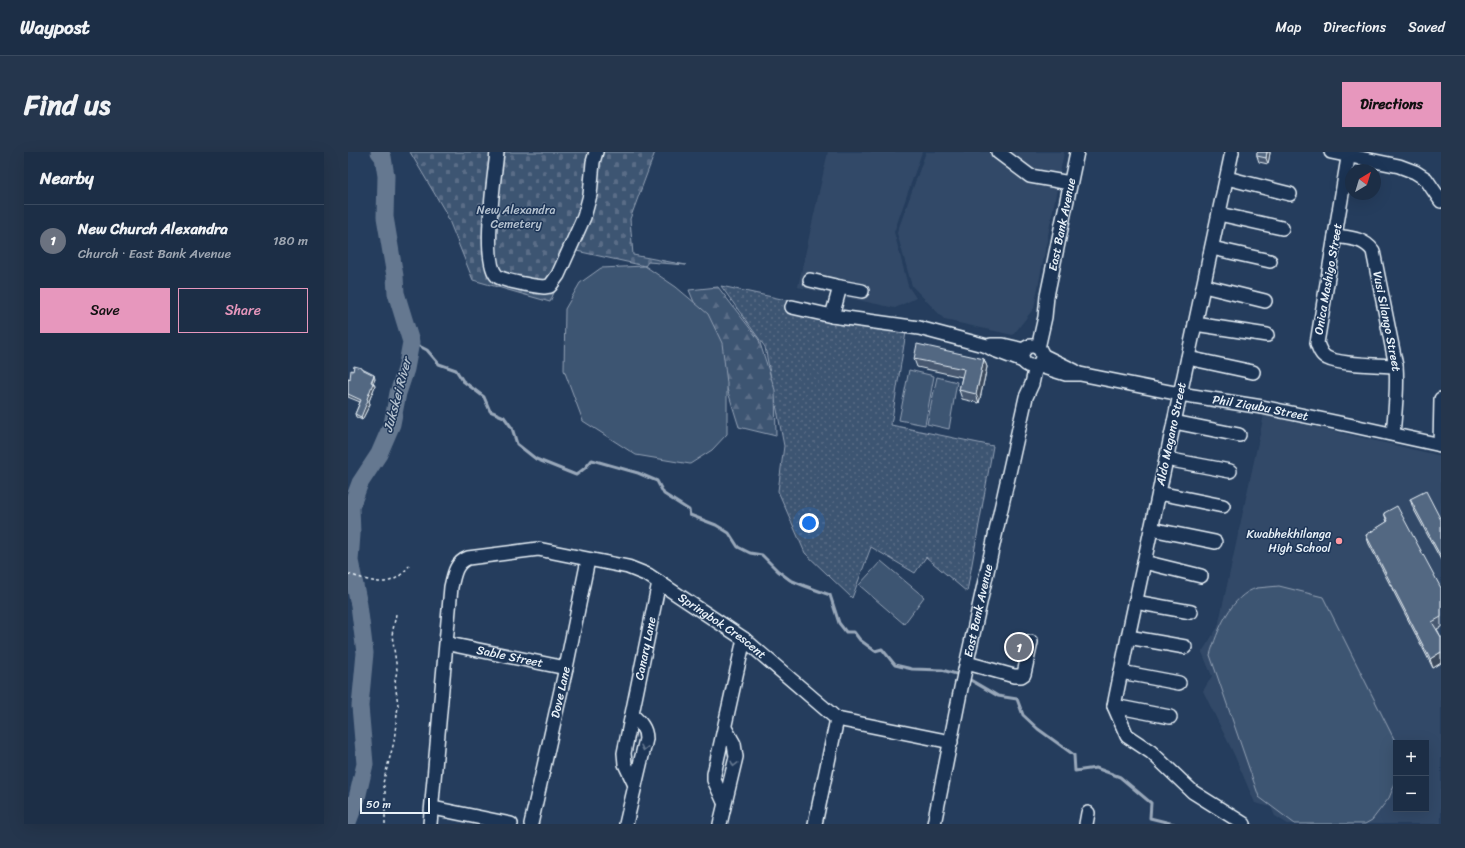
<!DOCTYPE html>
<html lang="en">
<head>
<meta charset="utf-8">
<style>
	:root { --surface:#1c2e46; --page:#25364d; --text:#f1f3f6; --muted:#a0a8b3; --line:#3a4a5f; --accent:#e797bd }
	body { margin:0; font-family:Sriracha,sans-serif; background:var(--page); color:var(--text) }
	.controls { position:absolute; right:12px; bottom:12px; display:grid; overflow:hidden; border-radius:0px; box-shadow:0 4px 16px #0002 }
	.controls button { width:36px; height:36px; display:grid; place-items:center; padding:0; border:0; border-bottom:1px solid var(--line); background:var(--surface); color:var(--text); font:20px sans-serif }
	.compass { position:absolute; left:997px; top:12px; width:36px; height:36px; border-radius:50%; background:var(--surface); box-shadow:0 4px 16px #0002; rotate:38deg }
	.scale { position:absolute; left:12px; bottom:10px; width:70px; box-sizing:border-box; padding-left:4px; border:2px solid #e8f1f8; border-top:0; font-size:11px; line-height:14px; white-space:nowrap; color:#e8f1f8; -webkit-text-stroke:3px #1d3557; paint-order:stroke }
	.you { position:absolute; left:461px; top:371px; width:14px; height:14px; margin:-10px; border:3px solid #fff; border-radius:50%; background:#1a73e8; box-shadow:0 0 0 6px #1a73e833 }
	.badge { display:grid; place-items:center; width:26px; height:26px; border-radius:50%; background:var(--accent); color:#fff; font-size:13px; font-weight:700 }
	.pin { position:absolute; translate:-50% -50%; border:2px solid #fff; box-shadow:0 1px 4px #0006 }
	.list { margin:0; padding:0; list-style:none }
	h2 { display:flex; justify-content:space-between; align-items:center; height:52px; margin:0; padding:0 16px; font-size:17px }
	h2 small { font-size:13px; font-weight:400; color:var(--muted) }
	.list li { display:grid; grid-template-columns:26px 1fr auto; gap:12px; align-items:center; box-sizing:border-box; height:72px; padding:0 16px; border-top:1px solid var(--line) }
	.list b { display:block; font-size:15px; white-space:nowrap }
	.list p { margin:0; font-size:13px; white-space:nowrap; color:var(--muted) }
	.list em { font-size:13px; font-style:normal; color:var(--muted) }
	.actions { display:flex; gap:8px; padding:12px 16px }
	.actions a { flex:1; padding:9px 0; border:1px solid var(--accent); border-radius:0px; text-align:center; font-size:14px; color:var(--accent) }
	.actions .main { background:var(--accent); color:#111 }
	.map { position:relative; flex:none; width:1093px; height:672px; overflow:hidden; border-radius:0px }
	header { display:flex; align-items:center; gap:24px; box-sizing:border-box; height:56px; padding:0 20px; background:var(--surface); border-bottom:1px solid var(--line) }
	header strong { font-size:19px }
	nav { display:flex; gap:22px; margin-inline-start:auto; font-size:14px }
	.intro { display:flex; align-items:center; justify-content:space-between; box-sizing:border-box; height:96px; padding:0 24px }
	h1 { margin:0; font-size:28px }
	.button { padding:10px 18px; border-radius:0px; background:var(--accent); color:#111; font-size:14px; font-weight:700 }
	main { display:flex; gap:24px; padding:0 24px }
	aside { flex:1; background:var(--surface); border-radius:0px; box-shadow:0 4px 16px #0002 }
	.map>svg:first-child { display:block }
</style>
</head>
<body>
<header>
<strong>Waypost</strong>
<nav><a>Map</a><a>Directions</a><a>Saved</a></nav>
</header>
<div class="intro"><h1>Find us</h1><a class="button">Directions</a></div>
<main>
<aside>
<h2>Nearby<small></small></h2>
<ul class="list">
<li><span class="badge" style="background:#6b7280">1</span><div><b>New Church Alexandra</b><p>Church · East Bank Avenue</p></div><em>180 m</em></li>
</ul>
<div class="actions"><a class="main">Save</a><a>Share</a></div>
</aside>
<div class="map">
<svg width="1093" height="672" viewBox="0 0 1093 672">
	<defs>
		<pattern id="green-dots" width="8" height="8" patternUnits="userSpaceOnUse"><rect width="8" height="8" fill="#3e5472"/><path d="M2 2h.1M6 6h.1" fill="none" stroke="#5a6d87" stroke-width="1.8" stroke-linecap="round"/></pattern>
		<pattern id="forest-firs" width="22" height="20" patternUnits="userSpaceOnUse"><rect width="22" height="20" fill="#3e5472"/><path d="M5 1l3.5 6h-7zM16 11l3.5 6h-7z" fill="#5a6d87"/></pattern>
		<pattern id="cemetery-stones" width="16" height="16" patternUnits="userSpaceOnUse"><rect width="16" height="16" fill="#3e5472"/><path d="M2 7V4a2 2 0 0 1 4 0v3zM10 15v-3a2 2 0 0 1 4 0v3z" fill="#5a6d87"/></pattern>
	</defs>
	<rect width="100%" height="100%" fill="#253d5d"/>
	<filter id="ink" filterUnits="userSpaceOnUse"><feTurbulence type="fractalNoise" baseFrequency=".025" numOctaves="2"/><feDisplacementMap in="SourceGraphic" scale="8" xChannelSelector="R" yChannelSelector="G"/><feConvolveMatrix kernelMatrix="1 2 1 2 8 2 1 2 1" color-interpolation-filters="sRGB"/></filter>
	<g filter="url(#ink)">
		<path fill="#334a68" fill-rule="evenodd" d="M480,0H574L546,80L560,134L568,146L547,156L450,135Z
			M578,0H716L686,156L665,183L597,168L564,134L549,81Z
			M916,263L1093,304V672H940L927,664L923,655L907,651L885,600L855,539L864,524L854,500L870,475ZM1048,591H1078V657H1048Z"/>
		<path fill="url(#green-dots)" stroke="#93a2b5" d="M373,134L559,174L543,273L645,294L619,440L578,405L567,421L523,395L504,446L457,401L430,339L436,294L417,195Z"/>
		<path fill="url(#forest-firs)" stroke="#93a2b5" d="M370,135L411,188L427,238L428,284L391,275L370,208L341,138Z"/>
		<path fill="url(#cemetery-stones)" stroke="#93a2b5" d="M62,0H307L282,67L285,103L338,113L300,110L297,114L224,98L202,150L125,128L98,61Z"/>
		<path fill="#3e5472" stroke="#93a2b5" d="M297,114L328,135L360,162L374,191L379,231V282L364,298L342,312L288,303L235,269L216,218L217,157L232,131L253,116Z
			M561,218L586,224L577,273L551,268Z
			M589,225L609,230L601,277L579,272Z
			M533,409L576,445L556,472L511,433Z
			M931,434L975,445L1048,591V629L1041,646L1024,668L1017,672H947L911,645L862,503C869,479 883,443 909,436C916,435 924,435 931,434Z"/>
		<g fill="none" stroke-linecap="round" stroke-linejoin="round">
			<path stroke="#99a8ba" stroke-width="3" d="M63,190L79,198L91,212L108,218L115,229L136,245L142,259L156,265L164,276L169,292L188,307L228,323L237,316L244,308L290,321L309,329L316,342L341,358L342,363L368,373L381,381L390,395L402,401L414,403L430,419L442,428L457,434L482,443L491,471L498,480H506L512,488L527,499L534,497L547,513L564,517L594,518L612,523
				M619,526L650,544L669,547L675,563L690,577L726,603L727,619L748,616L772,625L803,651L802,666L826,672"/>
			<path stroke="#657890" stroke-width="17" d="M0,670L9,646L17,612L12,554L17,501L11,453L2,409L4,382L3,355L12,331L31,302L44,272L50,241L58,217L63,190L48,141L47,124L37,65L38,24L35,5L31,0"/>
			<defs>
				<g id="minor">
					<path d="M149,0C147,22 133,109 149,124C155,129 186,134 196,135L202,134L210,123L236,65L242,43L245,10L248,0"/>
					<path d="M650,0L682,24L722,31"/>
					<path d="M884,0L780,485L766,554L779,584L803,600L845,640L896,672"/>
					<path d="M983,0L1051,14L1067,20L1078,27L1093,49"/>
					<path d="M1001,0L969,191C971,197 973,203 979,206C992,213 1032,213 1048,214"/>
					<path d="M879,26L942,42"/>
					<path d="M871,62L934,76"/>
					<path id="s1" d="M987,84C1001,86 1016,86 1025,99L1048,214C1050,237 1047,259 1045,282"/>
					<path d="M864,96L922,109"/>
					<path d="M462,128L492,135"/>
					<path d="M856,134L917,149"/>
					<path d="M444,155L484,164L571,176L639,194L646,198L675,209"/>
					<path d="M484,164L492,135L514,139"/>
					<path d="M847,172L919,183"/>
					<path d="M643,193H655L676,198"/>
					<circle cx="684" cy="204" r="10"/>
					<path id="s2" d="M690,196L697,165L699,144L729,0"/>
					<path d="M694,203L727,219"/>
					<path d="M840,206L905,220"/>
					<path id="s3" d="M689,213L718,222H732L832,242L914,255L1001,273L1093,293"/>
					<path d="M826,270L891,283"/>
					<path d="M1092,293L1093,247"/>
					<path d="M818,307L882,319"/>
					<path d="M811,341L875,354"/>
					<path d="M803,377L867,390"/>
					<path d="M796,410L853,424"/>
					<path d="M787,450L843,460"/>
					<path d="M780,485L837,495"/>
					<path id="s4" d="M106,493L218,516"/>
					<path d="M619,511L666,524H673L676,522L683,490"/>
					<path d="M773,520L831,531"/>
					<path d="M766,554L822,565"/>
					<path id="s5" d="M287,633L277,612L276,601L311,430"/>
					<path d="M376,650L366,628V622L396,487"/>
					<path d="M90,657L163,672"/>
					<path id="s6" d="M82,672L103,435C106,423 107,411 120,406L190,397L280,415L300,423L396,487L489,567L603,590"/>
					<path id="s7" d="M183,672L218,516L240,408"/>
					<path d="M278,672L298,587C298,576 292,570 284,563"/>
					<path d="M372,672L388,605L386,592L377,576"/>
					<path d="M467,672L489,567"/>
					<path id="s8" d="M586,672L613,536L678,245L684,232L688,214"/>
					<path d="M738,672L740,661"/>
				</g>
			</defs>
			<use href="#minor" stroke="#e8f1f8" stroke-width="16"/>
			<path stroke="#e8f1f8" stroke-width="1.5" stroke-dasharray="3 3" stroke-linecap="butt" d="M0,422C25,429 42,439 61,414
				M37,672V638L35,631L46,590L50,553L47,530L49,518L44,483L48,462"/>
			<use href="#minor" stroke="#1d3557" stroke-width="13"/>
		</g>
		<path fill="#475970" stroke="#e8f1f8" d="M909,0H922V1L920,12L911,10L909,4Z
			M566,207H636L639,215L631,251L614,247L611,238L614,225L569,215Z
			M15,218L27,227L25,231L27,234L21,249L22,252L14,268L8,265L7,262L12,250L0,245V226L2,227Z
			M1062,347L1093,368V408L1065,356Z
			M1036,361L1093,436V475L1089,477L1093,485V511L1085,516L1021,392L1018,383L1039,370Z"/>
		<path fill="#3a485b" stroke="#e8f1f8" d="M919,0H922V1L920,12L918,6Z
			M636,207L639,215L631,251L628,242Z
			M26,223L27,227L25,232V231L27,234L21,249L22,252L14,268L13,265Z
			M1093,500V511L1085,516L1082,507Z"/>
		<path fill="#536782" stroke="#e8f1f8" d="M909,0H919L918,6L909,4Z
			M569,192L636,207L628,242L611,238L616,217L566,207Z
			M6,214L14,216V217L26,223L23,230L25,231L19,247L20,248L13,265L7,262L13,248L0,242V226L2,227L3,218L5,219Z
			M1078,339L1093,368V405L1062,347Z
			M1049,354L1093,436V465L1084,470L1093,485V500L1082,507L1018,383L1040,369L1036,361Z"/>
		<defs><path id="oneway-chevron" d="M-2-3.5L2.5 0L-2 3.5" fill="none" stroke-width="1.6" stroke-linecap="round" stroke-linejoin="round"/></defs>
		<g stroke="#64778f">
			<use href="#oneway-chevron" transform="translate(296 596) rotate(103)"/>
			<use href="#oneway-chevron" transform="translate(386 612) rotate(104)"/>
		</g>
	</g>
	<circle fill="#ff9aa2" stroke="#1d3557" stroke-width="1.5" cx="991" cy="389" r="4"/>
	<g text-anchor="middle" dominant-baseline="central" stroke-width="3" stroke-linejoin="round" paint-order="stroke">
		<g font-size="12" fill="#b5c2d0" stroke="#1d3557">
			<text x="168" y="58">New Alexandra<tspan x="168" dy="14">Cemetery</tspan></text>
		</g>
		<g font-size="12" fill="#e8f1f8" stroke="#1d3557">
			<text stroke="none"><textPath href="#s2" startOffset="126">East Bank Avenue</textPath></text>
			<text transform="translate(980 127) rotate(-80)">Onica Mashigo Street</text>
			<text stroke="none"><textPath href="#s1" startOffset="114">Vusi Silango Street</textPath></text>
			<text stroke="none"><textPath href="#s3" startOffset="228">Phil Ziqubu Street</textPath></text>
			<text transform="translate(823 282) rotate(-78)">Aldo Magano Street</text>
			<text stroke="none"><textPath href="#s8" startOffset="218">East Bank Avenue</textPath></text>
			<text stroke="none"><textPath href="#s6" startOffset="547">Springbok Crescent</textPath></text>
			<text stroke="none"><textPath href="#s5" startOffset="141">Canary Lane</textPath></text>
			<text stroke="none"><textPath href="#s4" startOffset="57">Sable Street</textPath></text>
			<text stroke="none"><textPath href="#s7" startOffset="135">Dove Lane</textPath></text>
		</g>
		<g font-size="12" fill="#e8f1f8" stroke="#1d3557" text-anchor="end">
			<text x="983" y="382">Kwabhekhilanga<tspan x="983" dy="14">High School</tspan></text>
		</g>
		<g font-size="13" font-style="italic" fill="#b4c1ce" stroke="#1d3557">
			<text transform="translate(49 243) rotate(-75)">Jukskei River</text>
		</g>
	</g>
</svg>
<div class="controls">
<button>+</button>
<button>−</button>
</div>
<svg class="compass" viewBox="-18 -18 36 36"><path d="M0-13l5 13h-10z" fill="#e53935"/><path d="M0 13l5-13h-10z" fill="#a0a8b3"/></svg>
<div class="scale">50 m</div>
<div class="you"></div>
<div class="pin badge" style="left:671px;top:495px;background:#6b7280">1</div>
</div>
</main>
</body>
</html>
